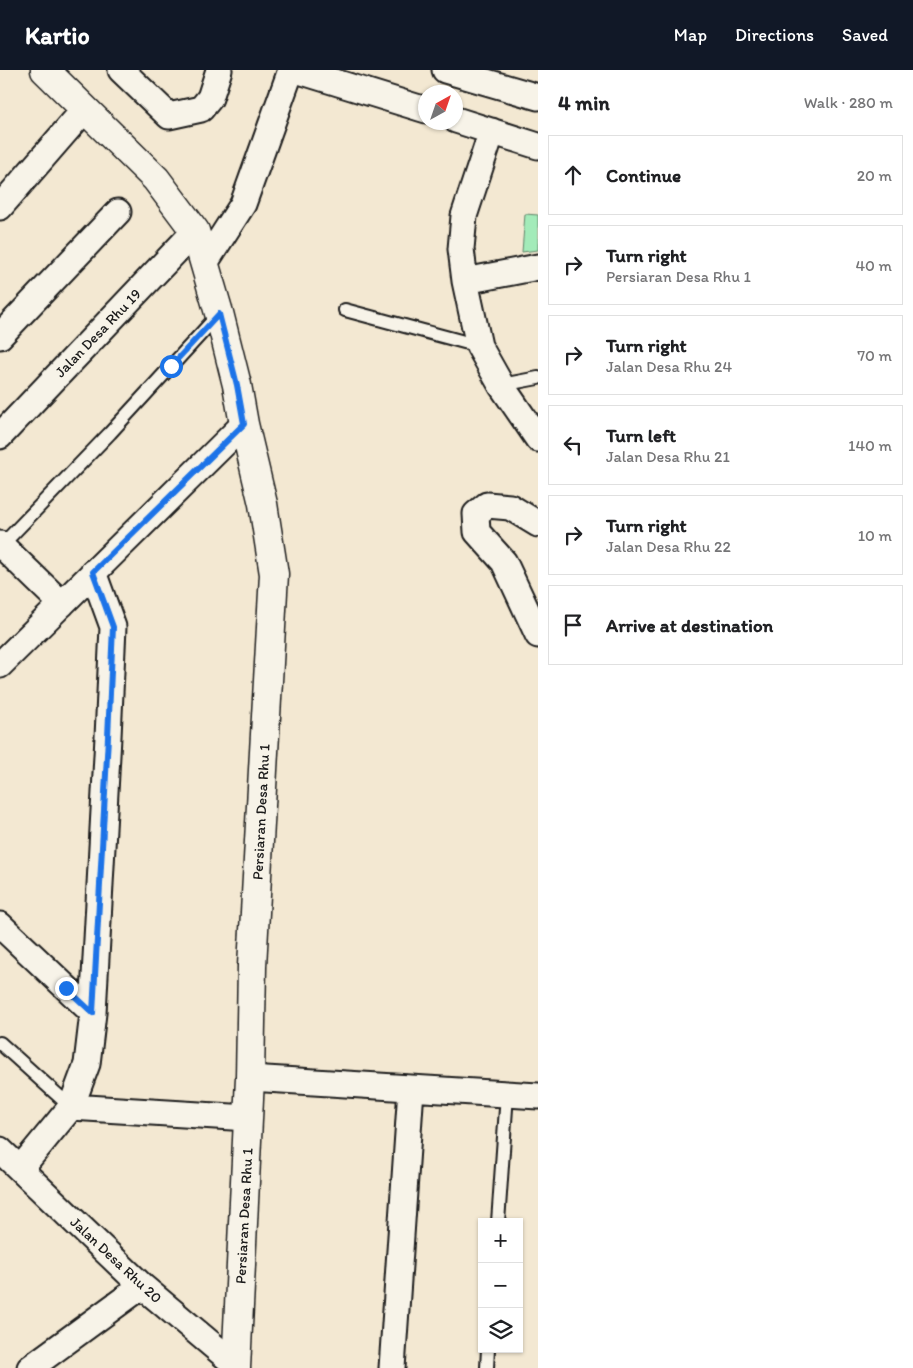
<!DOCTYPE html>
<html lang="en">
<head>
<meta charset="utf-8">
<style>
	:root { --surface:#fff; --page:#f2f2f2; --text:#202124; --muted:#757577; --line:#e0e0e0; --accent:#111827 }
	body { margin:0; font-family:Itim,sans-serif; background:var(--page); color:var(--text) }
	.controls { position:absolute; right:15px; bottom:15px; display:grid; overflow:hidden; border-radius:0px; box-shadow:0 1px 4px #0004 }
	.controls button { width:45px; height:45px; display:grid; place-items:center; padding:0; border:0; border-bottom:1px solid var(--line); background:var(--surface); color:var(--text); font:25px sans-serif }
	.compass { position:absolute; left:418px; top:15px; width:45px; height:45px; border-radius:50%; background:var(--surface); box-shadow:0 1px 4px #0004; rotate:40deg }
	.stop { position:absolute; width:15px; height:15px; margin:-11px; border:4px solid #1a73e8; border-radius:50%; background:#fff }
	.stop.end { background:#1a73e8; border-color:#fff; box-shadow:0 1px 5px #0008 }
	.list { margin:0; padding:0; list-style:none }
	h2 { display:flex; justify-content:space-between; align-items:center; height:65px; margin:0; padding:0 20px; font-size:21px }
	h2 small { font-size:16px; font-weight:400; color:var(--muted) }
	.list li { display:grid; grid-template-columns:32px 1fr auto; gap:15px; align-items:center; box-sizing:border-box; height:80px; margin:0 10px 10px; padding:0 10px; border:1px solid var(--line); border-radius:0px }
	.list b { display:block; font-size:19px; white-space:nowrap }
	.list p { margin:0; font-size:16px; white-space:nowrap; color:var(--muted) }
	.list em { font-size:16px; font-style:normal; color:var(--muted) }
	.icon { flex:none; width:28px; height:28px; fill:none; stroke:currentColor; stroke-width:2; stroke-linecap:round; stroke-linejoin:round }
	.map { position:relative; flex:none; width:538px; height:1298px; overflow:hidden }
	header { display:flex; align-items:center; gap:30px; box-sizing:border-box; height:70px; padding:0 25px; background:var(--accent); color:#fff }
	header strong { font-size:24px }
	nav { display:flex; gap:28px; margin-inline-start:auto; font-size:18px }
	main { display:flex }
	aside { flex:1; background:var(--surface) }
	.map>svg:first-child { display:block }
</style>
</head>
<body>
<header>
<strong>Kartio</strong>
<nav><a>Map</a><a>Directions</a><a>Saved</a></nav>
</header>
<main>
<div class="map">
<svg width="538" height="1298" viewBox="0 0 538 1298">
	<rect width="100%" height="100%" fill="#f3e8d2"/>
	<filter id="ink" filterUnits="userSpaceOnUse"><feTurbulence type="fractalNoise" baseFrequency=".02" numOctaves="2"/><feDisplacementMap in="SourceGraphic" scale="10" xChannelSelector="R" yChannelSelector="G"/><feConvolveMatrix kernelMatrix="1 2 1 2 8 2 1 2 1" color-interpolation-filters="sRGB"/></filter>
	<g filter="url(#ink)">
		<path fill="#a3ebb9" stroke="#60846a" d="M525,144L538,145V180L522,182Z"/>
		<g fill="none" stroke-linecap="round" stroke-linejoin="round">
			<defs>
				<path id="service" d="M345,240L479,276
					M501,315L538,308
					M0,477L110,363L219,244
					M0,973L71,1037
					M498,1152L507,1024
					M487,1298L488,1279"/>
				<path id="minor" d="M121,0L169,46L201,39L210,28L219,0
					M296,0L426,40
					M445,0L538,27
					M456,50L538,76
					M492,61L464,146L461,179L465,211L479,276L501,315L538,369
					M0,137L85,39
					M205,193L243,134L291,0
					M465,211L538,197
					M0,266L118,142
					M0,366L195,161
					M538,454L510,437L487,435L476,444L477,462L504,492L538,565
					M0,474L62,534
					M0,595L244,354
					M0,855L93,943
					M250,1008L538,1026
					M71,1037L248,1048
					M0,1080L142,1216L236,1295
					M20,1099L71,1037L87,994L93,943L108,667L113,557L93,502
					M30,1298L142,1216
					M392,1298L411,1019"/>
				<path id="tertiary" d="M45,0L156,109L195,161L219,243L237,315L244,354L263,434L274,504L252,896L250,1008L236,1298"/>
			</defs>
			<use href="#service" stroke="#1c1c1c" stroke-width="16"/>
			<use href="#minor" stroke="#1c1c1c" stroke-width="29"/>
			<use href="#tertiary" stroke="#1c1c1c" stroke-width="31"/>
			<use href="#service" stroke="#f7f3e8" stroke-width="12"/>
			<use href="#minor" stroke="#f7f3e8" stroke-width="25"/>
			<use href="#tertiary" stroke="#f7f3e8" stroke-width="28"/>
		</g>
	</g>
	<g fill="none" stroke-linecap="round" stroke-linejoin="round" filter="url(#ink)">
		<path stroke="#1a73e8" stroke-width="6" d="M66,918L93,943L108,667L113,557L93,502L244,354L237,315L219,244L171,296"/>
	</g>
	<g text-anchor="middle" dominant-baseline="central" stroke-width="5" stroke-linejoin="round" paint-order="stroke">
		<g font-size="15" fill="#1c1c1c" stroke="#f7f3e8">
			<text transform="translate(98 263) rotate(-46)">Jalan Desa Rhu 19</text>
			<text transform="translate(261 742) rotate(-87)">Persiaran Desa Rhu 1</text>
			<text transform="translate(244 1146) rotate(-87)">Persiaran Desa Rhu 1</text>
			<text transform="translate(116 1190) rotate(43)">Jalan Desa Rhu 20</text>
		</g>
	</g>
</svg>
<div class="controls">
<button>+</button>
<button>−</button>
<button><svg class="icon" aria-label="layers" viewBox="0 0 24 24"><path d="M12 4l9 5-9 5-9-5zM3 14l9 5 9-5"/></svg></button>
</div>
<svg class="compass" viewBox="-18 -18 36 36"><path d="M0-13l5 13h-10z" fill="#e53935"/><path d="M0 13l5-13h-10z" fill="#757577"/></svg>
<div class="stop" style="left:171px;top:296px"></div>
<div class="stop end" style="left:66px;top:918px"></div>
</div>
<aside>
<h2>4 min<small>Walk · 280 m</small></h2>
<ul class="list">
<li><svg class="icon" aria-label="ahead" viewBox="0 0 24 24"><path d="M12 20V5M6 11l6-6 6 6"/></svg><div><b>Continue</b></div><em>20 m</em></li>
<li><svg class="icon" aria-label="right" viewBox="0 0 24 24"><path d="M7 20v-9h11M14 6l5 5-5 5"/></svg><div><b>Turn right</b><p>Persiaran Desa Rhu 1</p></div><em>40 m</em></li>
<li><svg class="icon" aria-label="right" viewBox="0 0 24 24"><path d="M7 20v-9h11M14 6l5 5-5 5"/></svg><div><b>Turn right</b><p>Jalan Desa Rhu 24</p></div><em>70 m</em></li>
<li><svg class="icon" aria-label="left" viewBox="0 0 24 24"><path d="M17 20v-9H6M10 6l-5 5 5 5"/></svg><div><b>Turn left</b><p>Jalan Desa Rhu 21</p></div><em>140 m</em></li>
<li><svg class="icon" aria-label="right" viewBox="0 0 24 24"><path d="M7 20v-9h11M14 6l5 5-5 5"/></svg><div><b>Turn right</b><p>Jalan Desa Rhu 22</p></div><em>10 m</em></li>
<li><svg class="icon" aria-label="arrive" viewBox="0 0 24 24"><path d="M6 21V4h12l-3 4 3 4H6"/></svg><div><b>Arrive at destination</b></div></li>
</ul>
</aside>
</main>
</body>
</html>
